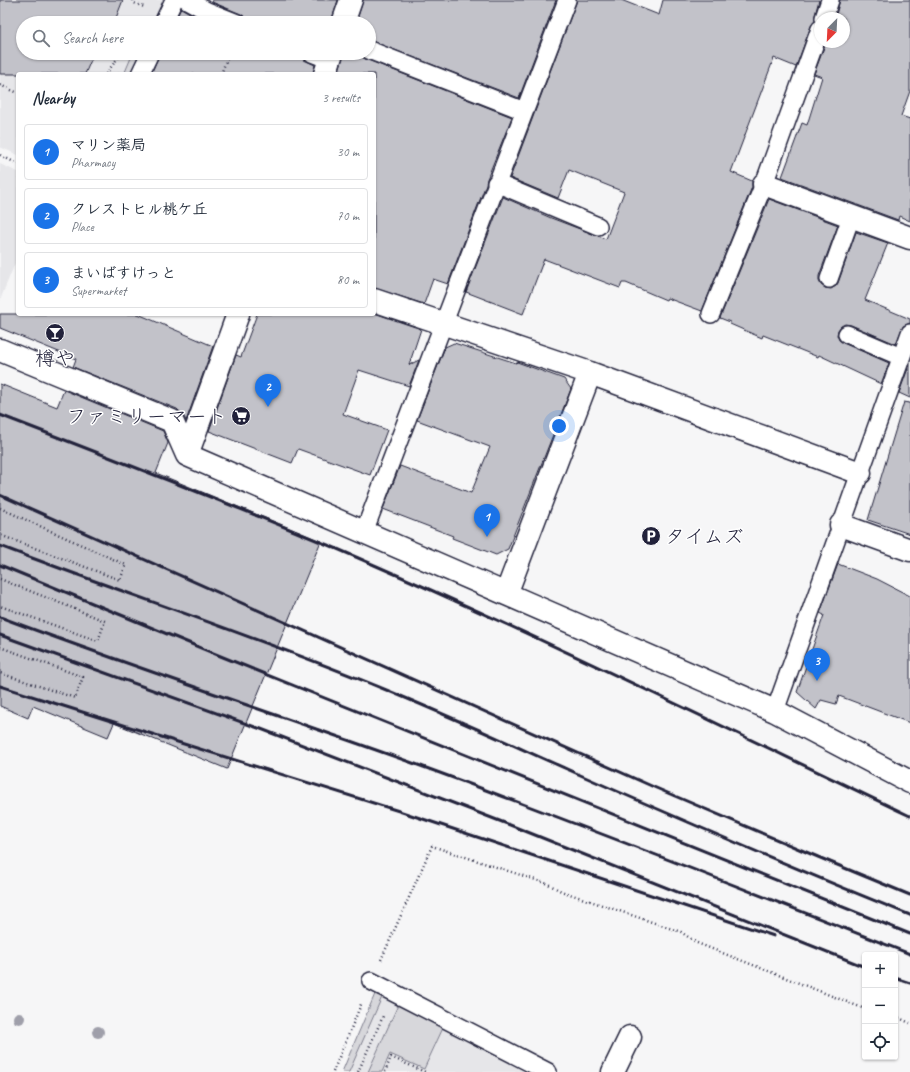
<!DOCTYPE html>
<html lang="en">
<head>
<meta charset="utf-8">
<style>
	:root { --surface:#fff; --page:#f2f2f3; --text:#1f2937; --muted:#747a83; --line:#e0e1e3; --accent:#1a73e8 }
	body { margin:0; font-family:Caveat,"Klee One",sans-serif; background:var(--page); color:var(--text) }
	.controls { position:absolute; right:12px; bottom:12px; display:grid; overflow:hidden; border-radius:4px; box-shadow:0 1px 3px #0004 }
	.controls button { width:36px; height:36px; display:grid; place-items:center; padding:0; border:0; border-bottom:1px solid var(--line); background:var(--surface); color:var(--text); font:20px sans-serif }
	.compass { position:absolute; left:814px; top:12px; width:36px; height:36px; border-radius:50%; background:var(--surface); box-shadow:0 1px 3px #0004; rotate:204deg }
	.you { position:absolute; left:559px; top:426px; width:14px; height:14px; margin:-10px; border:3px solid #fff; border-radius:50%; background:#1a73e8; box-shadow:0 0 0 6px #1a73e833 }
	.badge { display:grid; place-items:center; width:26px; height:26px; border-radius:50%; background:var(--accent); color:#fff; font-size:13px; font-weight:700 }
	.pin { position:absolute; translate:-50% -33px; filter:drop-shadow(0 1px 2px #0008) }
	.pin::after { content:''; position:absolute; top:21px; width:14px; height:12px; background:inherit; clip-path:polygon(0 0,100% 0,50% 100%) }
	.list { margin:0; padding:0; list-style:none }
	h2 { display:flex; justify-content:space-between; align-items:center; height:52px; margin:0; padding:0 16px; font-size:17px }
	h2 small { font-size:13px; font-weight:400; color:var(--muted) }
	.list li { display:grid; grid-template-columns:26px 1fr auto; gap:12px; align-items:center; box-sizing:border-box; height:56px; margin:0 8px 8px; padding:0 8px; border:1px solid var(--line); border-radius:4px }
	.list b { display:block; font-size:15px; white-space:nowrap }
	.list p { margin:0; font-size:13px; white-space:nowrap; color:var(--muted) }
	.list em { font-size:13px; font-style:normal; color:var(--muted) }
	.icon { flex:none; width:22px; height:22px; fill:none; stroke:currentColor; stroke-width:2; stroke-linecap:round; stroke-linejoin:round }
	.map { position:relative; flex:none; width:910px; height:1072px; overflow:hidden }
	.search { position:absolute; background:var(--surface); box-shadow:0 1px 3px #0004; left:16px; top:16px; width:360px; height:44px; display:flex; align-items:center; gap:10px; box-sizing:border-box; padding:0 14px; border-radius:22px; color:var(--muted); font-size:15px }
	.panel { position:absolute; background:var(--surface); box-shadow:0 1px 3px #0004; left:16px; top:72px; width:360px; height:244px; border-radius:4px }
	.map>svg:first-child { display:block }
</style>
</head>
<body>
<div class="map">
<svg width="910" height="1072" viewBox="0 0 910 1072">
	<rect width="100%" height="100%" fill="#f6f6f7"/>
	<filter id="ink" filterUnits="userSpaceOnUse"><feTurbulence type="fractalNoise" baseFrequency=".025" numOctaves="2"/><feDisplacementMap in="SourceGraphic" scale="8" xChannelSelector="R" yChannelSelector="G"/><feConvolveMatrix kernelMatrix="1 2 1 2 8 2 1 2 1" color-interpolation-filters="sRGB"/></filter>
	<g filter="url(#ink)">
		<path fill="#e6e6e9" d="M0,0H167L157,23H23V53H143L134,74H18V155L0,147Z
			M0,164L18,172V256L0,300Z
			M375,994L382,997L529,1072H342Z"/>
		<path fill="#d7d7db" stroke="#7c7c8b" d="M133,53H143L134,74H115L125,72Z
			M375,994L382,997L349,1072H342Z
			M398,1005L443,1028L424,1069L390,1054L382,1072H368Z"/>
		<path fill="#c2c2c9" stroke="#22223b" d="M0,0H123L114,23H23V53H94L85,74H0Z
			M213,0H338L331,23H247L245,17L241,14L212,2Z
			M363,0H556L519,98L369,40V23H356Z
			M577,0H621L659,15L663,0H819L815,15V21L811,26L796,67L774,58L731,172L752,181V187L702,311L667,298L666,300L626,283H622L620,288L544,259L523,314L466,292L503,197L551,218L606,239L624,192L569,170L558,198L510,178Z
			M840,0H910V91L901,116L910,119V221L899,216L898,220L782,177L802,123L807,125L822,77L814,74L826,42H844V18H835Z
			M181,8L202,20L210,23H174Z
			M160,53H302L304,60L315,65L313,74H151Z
			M344,53H360L361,56L365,59L512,117L487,179L486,184L448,284L433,279L424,304L374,288V74H338Z
			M769,199L838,225L819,276V281L821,285L825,288L831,289L836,286L838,283L856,232L888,243L865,300L910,319V323L903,326L896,344L851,325L845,324L841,326L838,330L837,335L839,340L843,343L889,363L881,384L819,355L818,357L763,335L762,338L730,324V322L720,318Z
			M374,313L421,329L409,365L419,360L409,386L359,370L343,414L387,430L370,475L298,449L292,463L209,431L236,355L241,357L257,314Z
			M0,314H138L213,346L186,421L183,415L177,409L73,367L76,359L0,328Z
			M454,343L516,363L517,362L564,379L571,389L508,549L496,555L452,538L453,536L383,509L400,466L471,493L490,447L417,420L445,347Z
			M910,363V398L899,393Z
			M0,384L57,407L64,390L163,431L168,443L156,473L321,541L227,769L114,723L108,737L33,706L28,718L0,706Z
			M904,402L910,403V534L868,520Z
			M838,564L877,579L910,596V723L839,696L836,704L821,700L816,709L797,692L824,615L820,613Z"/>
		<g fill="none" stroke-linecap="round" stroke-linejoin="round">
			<defs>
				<path id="lane" d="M187,0L207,11L237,23
					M824,18L830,0
					M163,23L174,0
					M369,50L524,111
					M312,53L330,60
					M140,74L150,53
					M496,183L598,226
					M829,279L851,217
					M711,314L764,184L820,29
					M847,334L901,357
					M364,532L567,0
					M775,711L910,333
					M371,981L548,1072"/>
				<path id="street" d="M343,23L351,0
					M325,74L332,53
					M764,184L910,238
					M374,300L590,373L860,473
					M0,350L172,421L187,455L775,711L910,782
					M187,455L238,314
					M841,525L910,550
					M506,594L590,373
					M613,1072L630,1037"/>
			</defs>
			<use href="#lane" stroke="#22223b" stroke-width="20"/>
			<use href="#street" stroke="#22223b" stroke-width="25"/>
			<path stroke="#22223b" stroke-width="2.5" stroke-dasharray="1 3" stroke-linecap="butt" d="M133,0L134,3L144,7
				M106,74L120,55
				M221,74L229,53
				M0,85L18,93
				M0,155L18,164
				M0,508L126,565L120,580L0,535
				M0,579L105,621L98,641L0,606
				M0,647L83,677L75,698L0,673
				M381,960L432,846L548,884L561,891L681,932L697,943L865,1009
				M895,1016L910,1023
				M333,1072L362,1002
				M358,1072L384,1014
				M385,1072L391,1057L425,1072"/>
			<use href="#lane" stroke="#fff" stroke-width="17"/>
			<use href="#street" stroke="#fff" stroke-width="22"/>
			<path stroke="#22223b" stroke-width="3" d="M0,415C112,458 224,501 335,548C529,631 719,725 910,816
				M0,495L656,788L818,857L910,895
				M0,546C126,594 255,636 379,687C443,713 506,742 569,770C682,820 795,869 910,915
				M0,565L218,655L910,934
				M0,617C138,669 279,715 418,765C583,825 746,890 910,954
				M0,635L261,729L510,825L865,967
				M0,686L187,745L399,811L774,936
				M895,978L910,983"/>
		</g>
		<g fill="#9f9faa">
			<circle cx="19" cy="1018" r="6"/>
			<circle cx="98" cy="1032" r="6"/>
		</g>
	</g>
	<defs>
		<symbol id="bar-disc" viewBox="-11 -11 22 22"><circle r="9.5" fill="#22223b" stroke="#fff"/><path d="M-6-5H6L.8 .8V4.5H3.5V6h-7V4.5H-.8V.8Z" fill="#fff"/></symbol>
		<symbol id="supermarket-disc" viewBox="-11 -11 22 22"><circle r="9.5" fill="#22223b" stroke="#fff"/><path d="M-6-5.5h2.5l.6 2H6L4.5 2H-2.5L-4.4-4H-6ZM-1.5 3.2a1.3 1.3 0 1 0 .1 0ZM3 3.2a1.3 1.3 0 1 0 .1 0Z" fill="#fff"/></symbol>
		<symbol id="parking-disc" viewBox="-11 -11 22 22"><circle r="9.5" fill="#22223b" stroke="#fff"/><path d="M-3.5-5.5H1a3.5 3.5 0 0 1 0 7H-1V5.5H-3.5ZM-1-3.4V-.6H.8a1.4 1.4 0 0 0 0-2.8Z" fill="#fff"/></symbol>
	</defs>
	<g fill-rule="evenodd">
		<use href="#bar-disc" x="44" y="322" width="22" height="22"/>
		<use href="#supermarket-disc" x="230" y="405" width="22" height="22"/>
		<use href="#parking-disc" x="640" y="525" width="22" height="22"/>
	</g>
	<g text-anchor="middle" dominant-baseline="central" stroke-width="3" stroke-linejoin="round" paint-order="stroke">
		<g font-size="20" fill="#22223b" stroke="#fff">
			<text x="55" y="358">樽や</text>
			<text x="227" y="416" text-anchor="end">ファミリーマート</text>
			<text x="665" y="536" text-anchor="start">タイムズ</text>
		</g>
	</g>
</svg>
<div class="controls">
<button>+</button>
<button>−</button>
<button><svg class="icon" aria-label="locate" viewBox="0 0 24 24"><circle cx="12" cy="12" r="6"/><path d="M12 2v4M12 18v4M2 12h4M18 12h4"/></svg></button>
</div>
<svg class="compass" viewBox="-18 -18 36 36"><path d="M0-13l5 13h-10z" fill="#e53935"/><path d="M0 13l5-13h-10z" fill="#747a83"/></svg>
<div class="you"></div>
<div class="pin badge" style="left:487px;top:537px">1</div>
<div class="pin badge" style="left:268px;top:407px">2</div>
<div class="pin badge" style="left:817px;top:681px">3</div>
<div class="search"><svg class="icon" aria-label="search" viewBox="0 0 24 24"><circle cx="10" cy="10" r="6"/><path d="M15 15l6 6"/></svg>Search here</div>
<section class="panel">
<h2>Nearby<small>3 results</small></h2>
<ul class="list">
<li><span class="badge">1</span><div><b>マリン薬局</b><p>Pharmacy</p></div><em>30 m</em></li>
<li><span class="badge">2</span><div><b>クレストヒル桃ケ丘</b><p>Place</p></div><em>70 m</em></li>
<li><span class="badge">3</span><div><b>まいばすけっと</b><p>Supermarket</p></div><em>80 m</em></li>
</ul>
</section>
</div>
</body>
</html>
